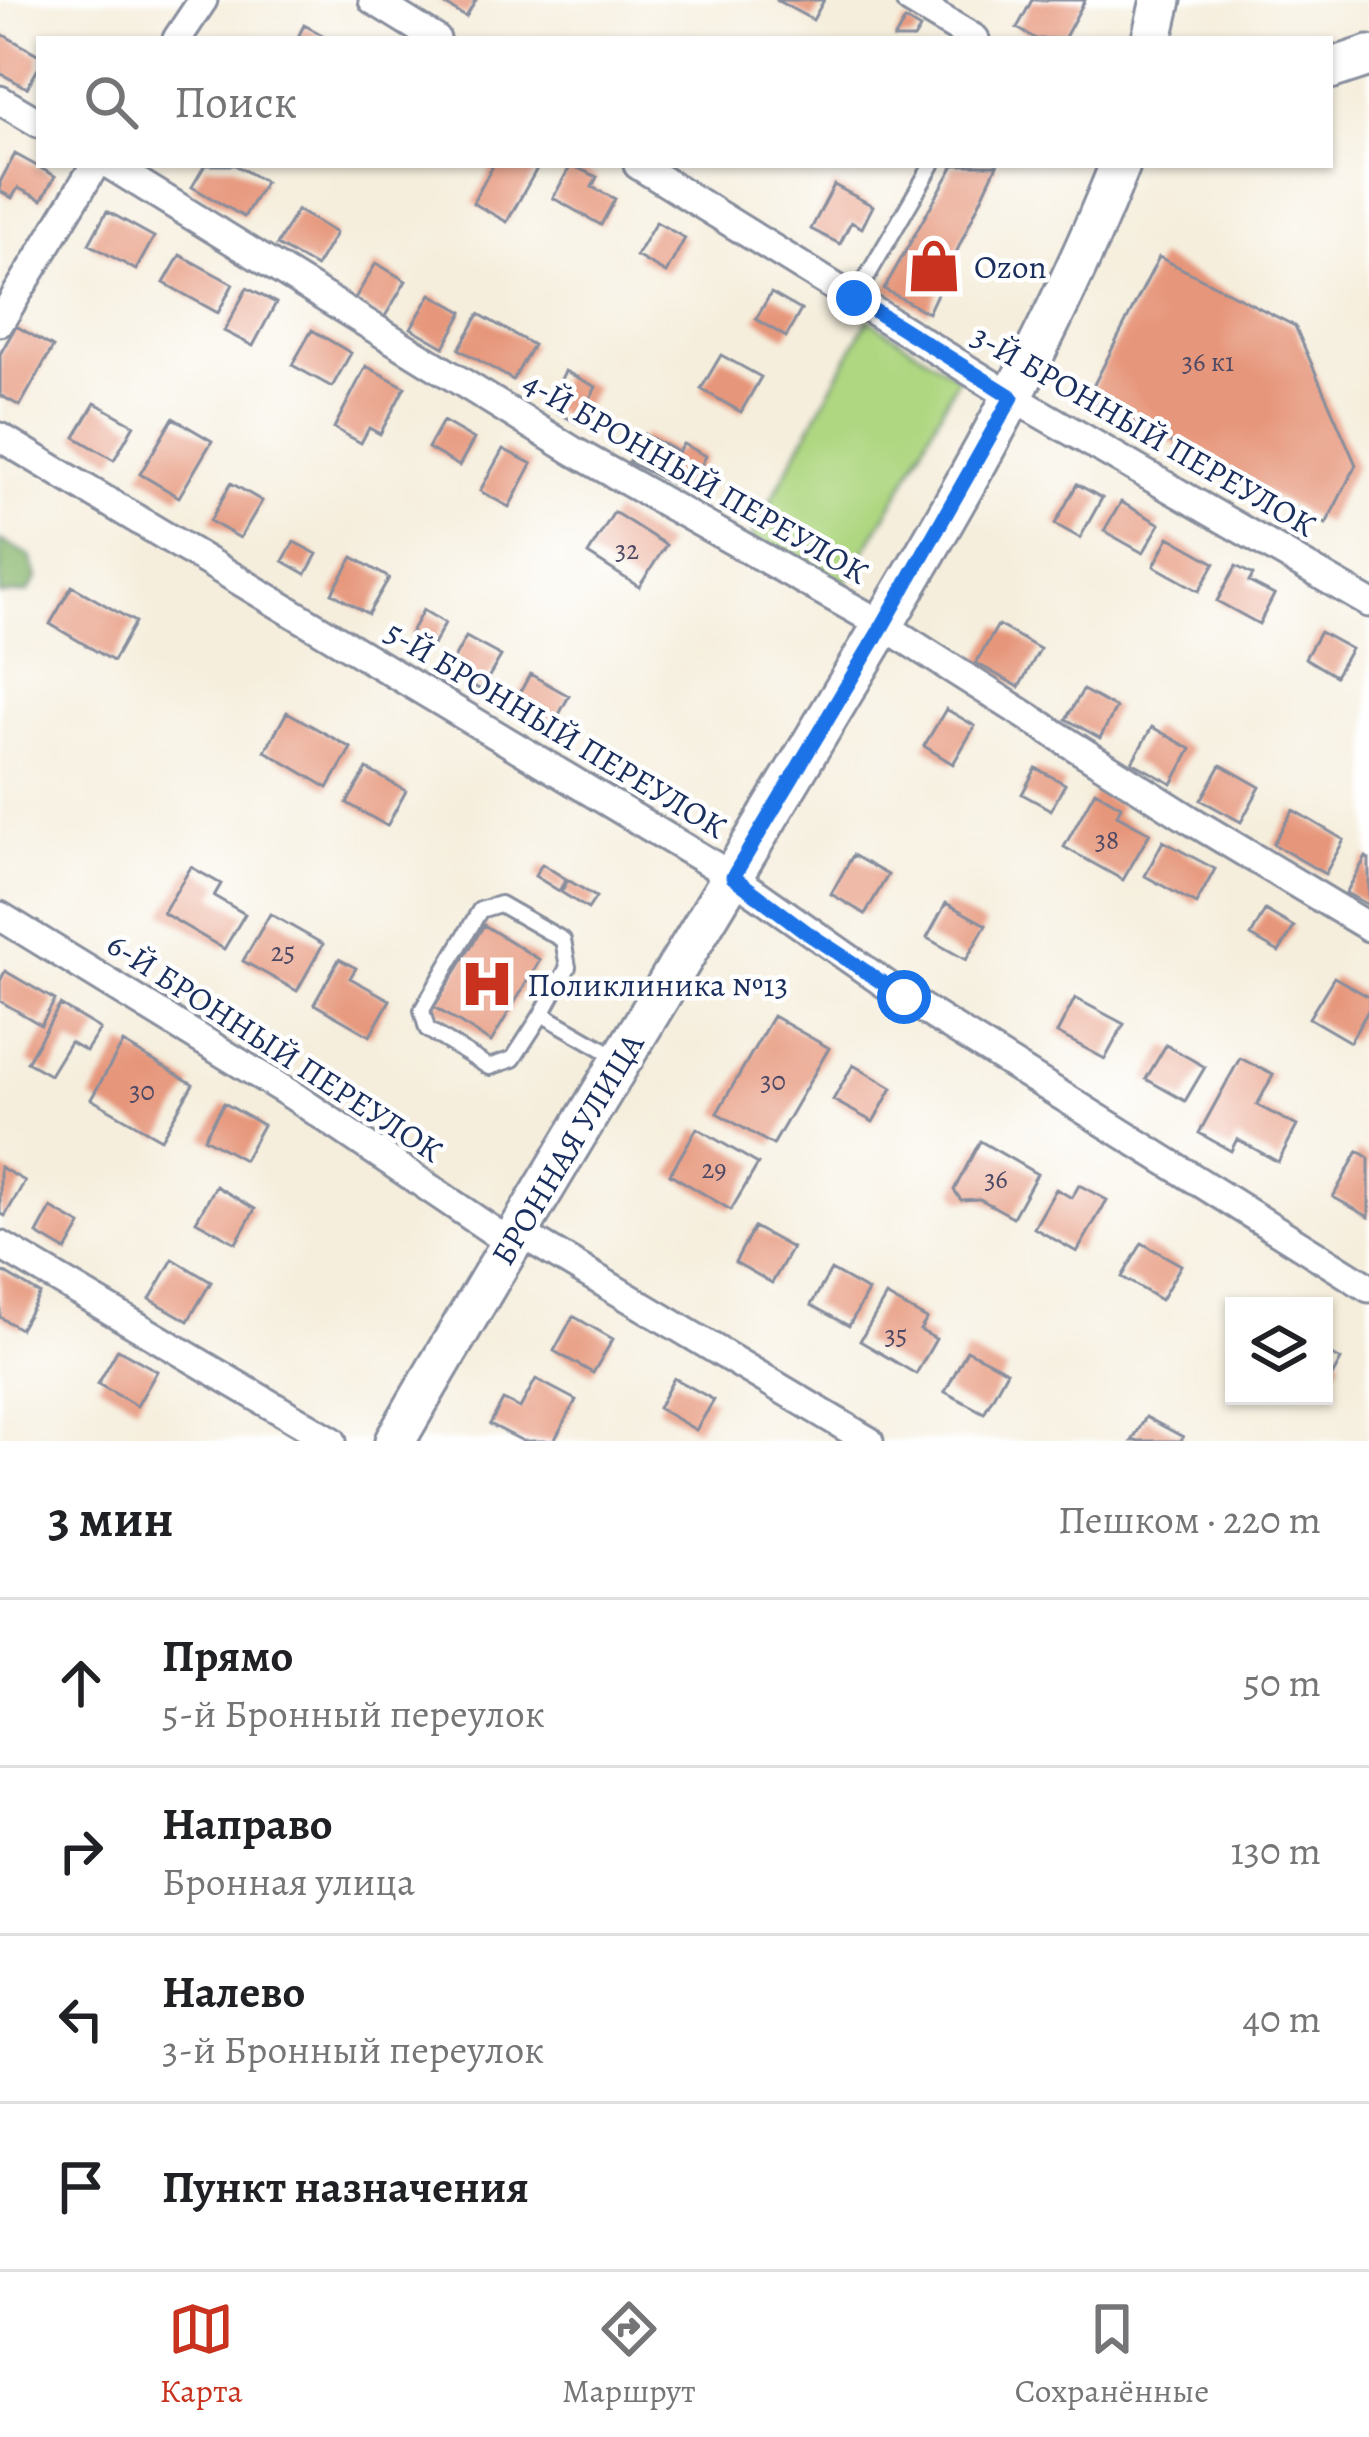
<!DOCTYPE html>
<html lang="ru">
<head>
<meta charset="utf-8">
<style>
	:root { --surface:#fff; --page:#f6f6f6; --text:#202124; --muted:#757577; --line:#e0e0e0; --accent:#c8321e }
	body { margin:0; font-family:Alegreya,serif; background:var(--page); color:var(--text) }
	.controls { position:absolute; right:36px; bottom:36px; display:grid; overflow:hidden; border-radius:0px; box-shadow:0 3px 9px #0004 }
	.controls button { width:108px; height:108px; display:grid; place-items:center; padding:0; border:0; border-bottom:3px solid var(--line); background:var(--surface); color:var(--text); font:60px sans-serif }
	.stop { position:absolute; width:36px; height:36px; margin:-27px; border:9px solid #1a73e8; border-radius:50%; background:#fff }
	.stop.end { background:#1a73e8; border-color:#fff; box-shadow:0 3px 12px #0008 }
	.list { margin:0; padding:0; list-style:none }
	h2 { display:flex; justify-content:space-between; align-items:center; height:156px; margin:0; padding:0 48px; font-size:51px }
	h2 small { font-size:39px; font-weight:400; color:var(--muted) }
	.list li { display:grid; grid-template-columns:78px 1fr auto; gap:36px; align-items:center; box-sizing:border-box; height:168px; padding:0 48px; border-top:3px solid var(--line) }
	.list b { display:block; font-size:45px; white-space:nowrap }
	.list p { margin:0; font-size:39px; white-space:nowrap; color:var(--muted) }
	.list em { font-size:39px; font-style:normal; color:var(--muted) }
	.icon { flex:none; width:66px; height:66px; fill:none; stroke:currentColor; stroke-width:2; stroke-linecap:round; stroke-linejoin:round }
	.map { position:relative; flex:none; width:1369px; height:1441px; overflow:hidden }
	.search { position:absolute; background:var(--surface); box-shadow:0 3px 9px #0004; left:36px; right:36px; top:36px; height:132px; display:flex; align-items:center; gap:30px; box-sizing:border-box; padding:0 42px; border-radius:0px; color:var(--muted); font-size:45px }
	.sheet { height:828px; background:var(--surface) }
	nav { display:flex; justify-content:space-around; align-items:center; box-sizing:border-box; height:168px; border-top:3px solid var(--line); background:var(--surface); font-size:33px; color:var(--muted) }
	nav a { display:grid; justify-items:center; gap:6px }
	nav .on { color:var(--accent) }
	.map>svg:first-child { display:block }
</style>
</head>
<body>
<div class="map">
<svg width="1369" height="1441" viewBox="0 0 1369 1441">
	<rect width="100%" height="100%" fill="#fff"/>
	<filter id="ink" filterUnits="userSpaceOnUse"><feTurbulence type="fractalNoise" baseFrequency=".00833" numOctaves="2"/><feDisplacementMap in="SourceGraphic" scale="24" xChannelSelector="R" yChannelSelector="G"/><feConvolveMatrix kernelMatrix="1 2 1 2 8 2 1 2 1" color-interpolation-filters="sRGB"/></filter>
	<filter id="wash" filterUnits="userSpaceOnUse"><feTurbulence type="fractalNoise" baseFrequency=".004" numOctaves="4" result="noise"/><feDisplacementMap in="SourceGraphic" scale="48" xChannelSelector="R" yChannelSelector="G"/><feGaussianBlur stdDeviation="2.7" result="paint"/><feColorMatrix in="noise" values="0 0 0 0 0 0 0 0 0 0 0 0 0 0 0 0 0 1.4 0 .05"/><feComposite in="paint" operator="in"/></filter>
	<g filter="url(#wash)">
		<rect width="100%" height="100%" fill="#f5eedc"/>
		<path fill="#afd781" stroke="#658370" stroke-width="3" d="M868,319L958,377L900,491L843,587L751,538Z"/>
		<path fill="#8bb86f" stroke="#537466" stroke-width="3" d="M0,540L30,556L37,578L28,592L0,595Z"/>
		<g id="blocks">
			<path fill="#e6967a" d="M437,0H476L466,17Z
				M776,0H824L813,20Z
				M1032,0H1085L1064,39H1036L1017,28Z
				M905,20L920,29L914,39H894Z
				M304,25L330,39H297Z
				M0,33L39,55V67L27,88L0,73Z
				M15,154L55,176L42,200L18,188L12,198L0,191V182Z
				M205,165H235L265,182L244,217L192,187Z
				M493,165H539L507,222L473,203Z
				M571,165L597,177L592,187L615,199L601,225L553,198Z
				M954,165H997L928,313L884,289Z
				M834,185L873,206L862,228L851,222L840,244L811,229Z
				M297,210L336,233L316,267L277,245Z
				M107,211L154,237L136,270L89,244Z
				M656,222L685,238L666,273L636,256Z
				M180,255L233,284L218,313L164,283Z
				M1159,257L1295,326L1356,465L1326,524L1087,398Z
				M376,263L406,281L384,318L354,300Z
				M247,288L276,303L253,346L224,331Z
				M771,293L801,310L786,337L756,319Z
				M431,294L463,312L444,347L411,328Z
				M479,314L533,345L513,380L459,349Z
				M16,326L53,347L20,406L0,395V354Z
				M312,330L351,353L332,387L292,365Z
				M721,355L761,377L741,412L701,389Z
				M366,366L405,387L380,434L369,428L361,443L334,428Z
				M565,371L596,387L577,423L547,407Z
				M95,403L134,425L114,460L75,437Z
				M173,418L212,441L179,497L140,474Z
				M443,421L474,439L459,466L428,448Z
				M644,434L678,452L683,444L706,456L688,492L629,462Z
				M503,449L532,464L509,507L480,491Z
				M231,483L262,501L240,538L210,521Z
				M1077,484L1102,498L1080,538L1055,524Z
				M1121,502L1160,524L1143,553L1104,531Z
				M614,512L666,545L639,587L588,554Z
				M1169,537L1215,563L1199,591L1154,566Z
				M294,542L317,554L306,574L283,561Z
				M353,557L389,578L368,614L332,593Z
				M1236,566L1253,575L1249,582L1274,595L1259,624L1217,601Z
				M72,586L135,622L113,661L50,624Z
				M423,610L445,623L432,647L410,634Z
				M998,625L1040,649L1019,687L976,663Z
				M1320,632L1351,649L1335,676L1305,658Z
				M466,637L501,656L481,690L447,671Z
				M530,674L569,696L550,731L511,709Z
				M1083,690L1116,708L1100,738L1066,719Z
				M946,709L975,726L953,764L924,746Z
				M287,712L351,748L328,788L265,751Z
				M1152,727L1191,749L1172,784L1132,762Z
				M1221,765L1260,787L1241,822L1201,800Z
				M1036,768L1065,784L1051,810L1022,794Z
				M367,769L406,791L387,826L347,803Z
				M1095,791L1121,806L1117,815L1150,833L1123,880L1064,847Z
				M1293,810L1344,840L1325,874L1273,844Z
				M1163,841L1215,869L1196,904L1145,876Z
				M853,855L888,875L865,914L831,894Z
				M1366,857L1369,859V905L1346,893Z
				M542,864L566,879L559,891L535,876Z
				M191,867L221,884L214,896L245,914L224,949L163,913Z
				M568,880L596,897L588,909L561,892Z
				M946,903L986,925L966,960L927,938Z
				M1265,910L1294,927L1279,952L1251,936Z
				M270,914L323,944L297,991L243,961Z
				M484,925L540,960L491,1042L434,1007Z
				M339,959L356,968L350,978L390,1000L370,1036L314,1004Z
				M5,971L55,1000L41,1025L0,1001V981Z
				M1334,977L1369,997V1009L1350,1042L1309,1018Z
				M1075,998L1124,1024L1105,1059L1057,1033Z
				M60,1005L100,1029L86,1051L70,1042L50,1075L27,1062Z
				M773,1016L829,1048L773,1145L717,1113Z
				M123,1043L193,1084L161,1139L91,1099Z
				M1166,1045L1205,1067L1185,1101L1146,1079Z
				M1240,1058L1273,1075L1257,1105L1297,1126L1278,1162L1237,1139L1231,1151L1199,1133Z
				M853,1065L892,1088L873,1122L833,1100Z
				M224,1103L263,1125L244,1160L204,1138Z
				M697,1128L758,1164L731,1210L670,1174Z
				M980,1141L1037,1174L1013,1217L980,1199L961,1200L954,1190Z
				M1358,1151L1369,1158V1217L1333,1197Z
				M0,1167L25,1181L5,1216L0,1213Z
				M1079,1185L1107,1200L1077,1252L1034,1228L1056,1189L1072,1198Z
				M216,1186L255,1209L236,1243L196,1221Z
				M51,1208L81,1225L66,1251L37,1234Z
				M754,1227L792,1248L772,1283L735,1262Z
				M1142,1243L1181,1265L1161,1300L1122,1277Z
				M173,1259L211,1282L188,1321L150,1299Z
				M0,1270L40,1294L20,1329L0,1317Z
				M831,1270L868,1291L849,1326L811,1305Z
				M886,1296L927,1319L920,1330L936,1339L916,1374L860,1341Z
				M573,1316L613,1339L593,1373L554,1351Z
				M118,1349L157,1371L137,1406L98,1384Z
				M967,1350L1007,1371L984,1413L945,1392Z
				M1324,1351L1341,1360L1324,1391Z
				M674,1378L714,1400L696,1430L658,1408Z
				M536,1379L576,1400L554,1441H523L490,1424L503,1400L520,1408Z
				M1146,1417L1183,1437L1181,1441H1132Z"/>
		</g>
	</g>
	<g filter="url(#ink)">
		<use href="#blocks" fill-opacity="0" stroke="#888e9d" stroke-width="3"/>
		<g fill="none" stroke-linecap="round" stroke-linejoin="round">
			<defs>
				<path id="lane" d="M854,299L932,165
					M542,1014L568,967L563,940L500,904L480,910L422,1010L427,1029L489,1067L513,1059L542,1014L617,1057"/>
				<path id="street" d="M373,0L436,39
					M910,0L975,39
					M177,39L203,0
					M0,100L39,123
					M110,165L575,452L883,625L1189,819L1369,927
					M638,165L1012,397L1369,603
					M0,322L95,165
					M0,437L733,877L904,997L1369,1288
					M0,916L295,1097L509,1242
					M517,1231L869,1441
					M0,1245L332,1441"/>
				<path id="secondary" d="M1152,39L1161,0
					M1330,69L1369,56
					M395,1441C534,1200 681,964 823,725C932,544 1042,362 1120,165"/>
			</defs>
			<use href="#lane" stroke="#888e9d" stroke-width="20"/>
			<use href="#street" stroke="#888e9d" stroke-width="33"/>
			<use href="#secondary" stroke="#888e9d" stroke-width="45"/>
			<use href="#lane" stroke="#fff" stroke-width="14"/>
			<use href="#street" stroke="#fff" stroke-width="27"/>
			<use href="#secondary" stroke="#fff" stroke-width="39"/>
		</g>
	</g>
	<g fill="none" stroke-linecap="round" stroke-linejoin="round" filter="url(#ink)">
		<path stroke="#1a73e8" stroke-width="15" d="M854,298L1012,397L883,625L733,877L809,934L904,997"/>
	</g>
	<defs>
		<symbol id="shop-bare" viewBox="-9 -9 18 18"><path d="M-5-2.5h2.3a2.7 3.5 0 0 1 5.4 0H5L5.5 6h-11ZM-1.5-2.5h3a1.5 2.3 0 0 0-3 0Z" fill="#c8321e" stroke="#fff" stroke-width="2.5" paint-order="stroke"/></symbol>
		<symbol id="hospital-bare" viewBox="-9 -9 18 18"><path d="M-5-5h3v3.5h4V-5h3V5h-3V1.5h-4V5h-3Z" fill="#c8321e" stroke="#fff" stroke-width="2.5" paint-order="stroke"/></symbol>
	</defs>
	<g fill-rule="evenodd">
		<use href="#shop-bare" x="896" y="228" width="76" height="76"/>
		<use href="#hospital-bare" x="449" y="946" width="76" height="76"/>
	</g>
	<g text-anchor="middle" dominant-baseline="central" stroke-width="9" stroke-linejoin="round" paint-order="stroke">
		<g font-size="27" fill="#4e4965">
			<text x="1208" y="362">36 к1</text>
			<text x="627" y="550">32</text>
			<text x="1107" y="840">38</text>
			<text x="283" y="952">25</text>
			<text x="773" y="1081">30</text>
			<text x="142" y="1091">30</text>
			<text x="714" y="1169">29</text>
			<text x="996" y="1179">36</text>
			<text x="896" y="1335">35</text>
		</g>
		<g font-size="33" fill="#1b2f5e" stroke="#fff" text-anchor="start">
			<text x="974" y="266">Ozon</text>
			<text x="527" y="984">Поликлиника №13</text>
		</g>
		<g font-size="33" fill="#1b2f5e" stroke="#fff">
			<text transform="translate(1144 430) rotate(30)">3-Й БРОННЫЙ ПЕРЕУЛОК</text>
			<text transform="translate(696 477) rotate(30)">4-Й БРОННЫЙ ПЕРЕУЛОК</text>
			<text transform="translate(556 729) rotate(31)">5-Й БРОННЫЙ ПЕРЕУЛОК</text>
			<text transform="translate(275 1047) rotate(33)">6-Й БРОННЫЙ ПЕРЕУЛОК</text>
			<text transform="translate(567 1149) rotate(-59)">БРОННАЯ УЛИЦА</text>
		</g>
	</g>
</svg>
<div class="controls">
<button><svg class="icon" aria-label="layers" viewBox="0 0 24 24"><path d="M12 4l9 5-9 5-9-5zM3 14l9 5 9-5"/></svg></button>
</div>
<div class="stop" style="left:904px;top:997px"></div>
<div class="stop end" style="left:854px;top:298px"></div>
<div class="search"><svg class="icon" aria-label="search" viewBox="0 0 24 24"><circle cx="10" cy="10" r="6"/><path d="M15 15l6 6"/></svg>Поиск</div>
</div>
<section class="sheet">
<h2>3 мин<small>Пешком · 220 m</small></h2>
<ul class="list">
<li><svg class="icon" aria-label="ahead" viewBox="0 0 24 24"><path d="M12 20V5M6 11l6-6 6 6"/></svg><div><b>Прямо</b><p>5-й Бронный переулок</p></div><em>50 m</em></li>
<li><svg class="icon" aria-label="right" viewBox="0 0 24 24"><path d="M7 20v-9h11M14 6l5 5-5 5"/></svg><div><b>Направо</b><p>Бронная улица</p></div><em>130 m</em></li>
<li><svg class="icon" aria-label="left" viewBox="0 0 24 24"><path d="M17 20v-9H6M10 6l-5 5 5 5"/></svg><div><b>Налево</b><p>3-й Бронный переулок</p></div><em>40 m</em></li>
<li><svg class="icon" aria-label="arrive" viewBox="0 0 24 24"><path d="M6 21V4h12l-3 4 3 4H6"/></svg><div><b>Пункт назначения</b></div></li>
</ul>
</section>
<nav>
<a class="on"><svg class="icon" aria-label="map" viewBox="0 0 24 24"><path d="M3 6l6-2 6 2 6-2v14l-6 2-6-2-6 2zM9 4v14M15 6v14"/></svg>Карта</a>
<a><svg class="icon" aria-label="directions" viewBox="0 0 24 24"><path d="M12 3l9 9-9 9-9-9zM9 14v-3h6M13 9l2 2-2 2"/></svg>Маршрут</a>
<a><svg class="icon" aria-label="saved" viewBox="0 0 24 24"><path d="M7 4h10v16l-5-4-5 4z"/></svg>Сохранённые</a>
</nav>
</body>
</html>
